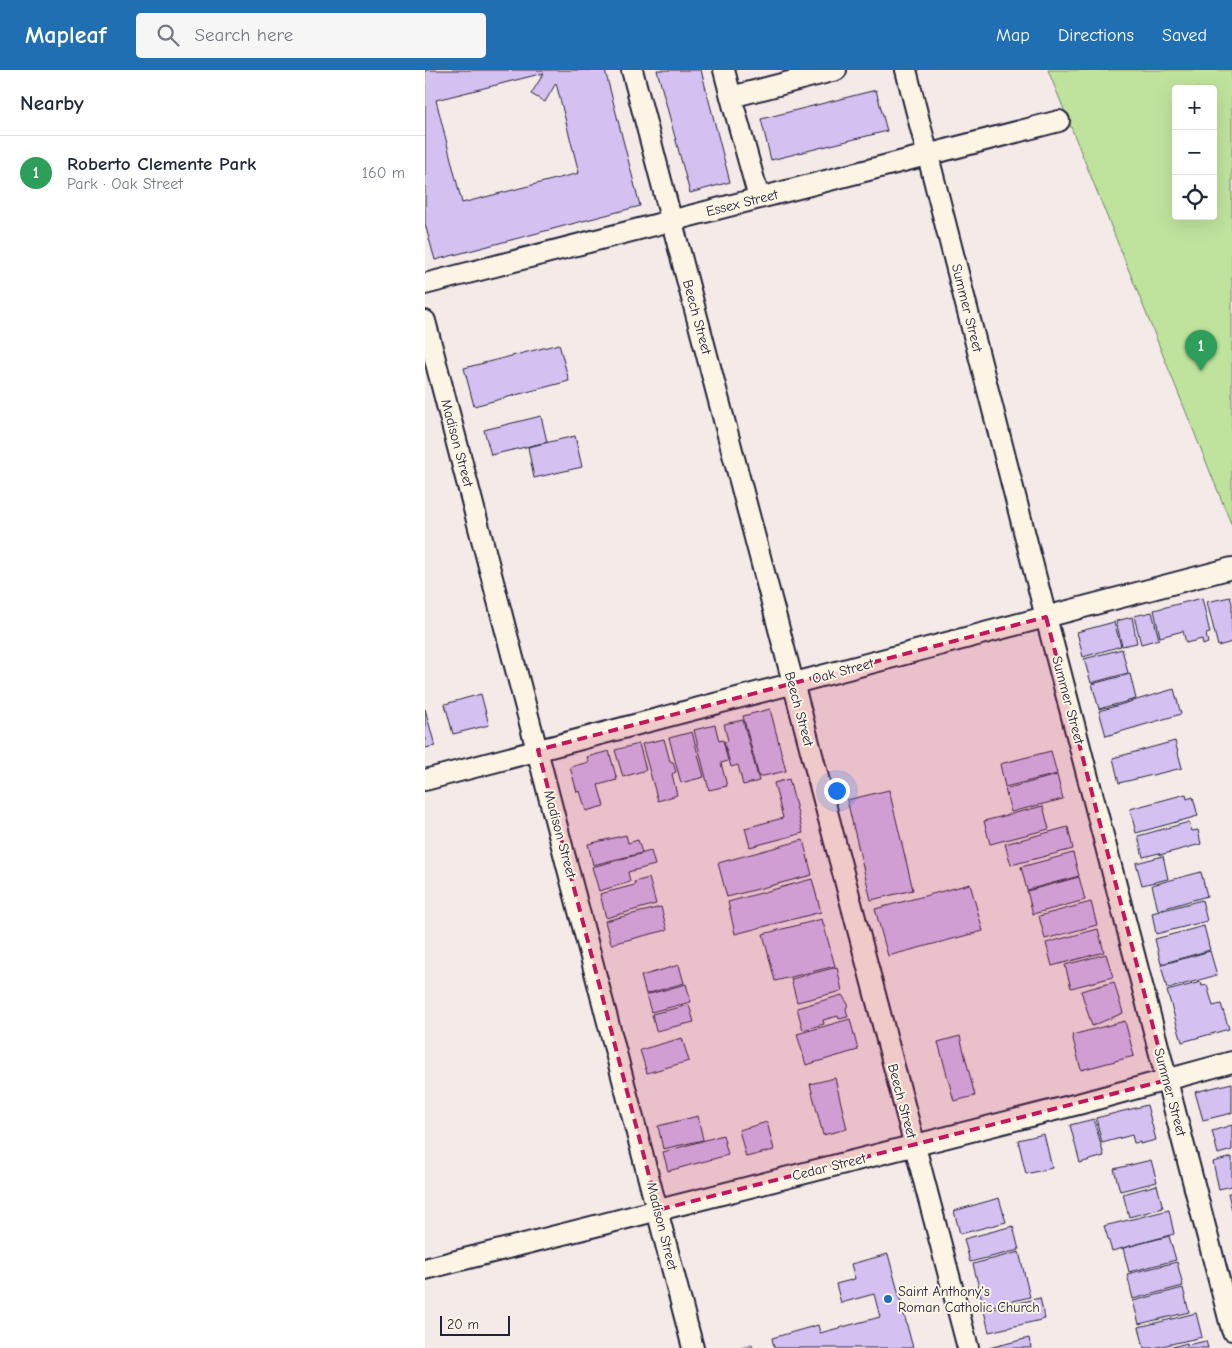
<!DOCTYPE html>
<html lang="en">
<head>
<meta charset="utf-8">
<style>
	:root { --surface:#fff; --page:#f6f6f7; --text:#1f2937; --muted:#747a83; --line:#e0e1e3; --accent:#1f6fb2 }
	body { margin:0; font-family:"Comic Neue",sans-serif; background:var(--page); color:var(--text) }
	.controls { position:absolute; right:15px; top:15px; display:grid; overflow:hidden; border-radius:5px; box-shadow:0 5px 20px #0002 }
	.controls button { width:45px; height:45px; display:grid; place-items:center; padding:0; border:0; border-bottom:1px solid var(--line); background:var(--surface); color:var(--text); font:25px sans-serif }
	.scale { position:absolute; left:15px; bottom:12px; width:70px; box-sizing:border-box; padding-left:5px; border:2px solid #22223b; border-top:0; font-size:14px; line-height:18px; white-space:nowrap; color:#22223b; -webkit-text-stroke:4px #fcf5e5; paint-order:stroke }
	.you { position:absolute; left:411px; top:720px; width:18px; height:18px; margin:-12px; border:4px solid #fff; border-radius:50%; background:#1a73e8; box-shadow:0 0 0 8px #1a73e833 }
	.badge { display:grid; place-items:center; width:32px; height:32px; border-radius:50%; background:var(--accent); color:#fff; font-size:16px; font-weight:700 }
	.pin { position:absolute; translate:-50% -41px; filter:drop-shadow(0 1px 2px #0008) }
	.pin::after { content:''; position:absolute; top:26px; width:18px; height:15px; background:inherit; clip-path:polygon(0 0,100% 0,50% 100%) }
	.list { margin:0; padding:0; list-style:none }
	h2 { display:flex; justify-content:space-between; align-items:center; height:65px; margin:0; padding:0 20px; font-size:21px }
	h2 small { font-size:16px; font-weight:400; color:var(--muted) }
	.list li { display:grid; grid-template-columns:32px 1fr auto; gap:15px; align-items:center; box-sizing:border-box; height:75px; padding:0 20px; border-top:1px solid var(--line) }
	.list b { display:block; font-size:19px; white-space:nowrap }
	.list p { margin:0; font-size:16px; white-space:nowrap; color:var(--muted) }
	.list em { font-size:16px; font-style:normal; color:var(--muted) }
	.icon { flex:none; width:28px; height:28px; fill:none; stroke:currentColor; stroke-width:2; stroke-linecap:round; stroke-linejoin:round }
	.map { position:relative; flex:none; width:807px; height:1278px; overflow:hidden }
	header { display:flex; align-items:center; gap:30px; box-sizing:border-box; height:70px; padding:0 25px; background:var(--accent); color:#fff }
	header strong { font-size:24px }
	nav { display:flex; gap:28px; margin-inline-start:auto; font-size:18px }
	.search { width:350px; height:45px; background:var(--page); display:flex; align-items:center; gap:12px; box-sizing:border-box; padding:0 18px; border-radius:5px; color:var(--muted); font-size:19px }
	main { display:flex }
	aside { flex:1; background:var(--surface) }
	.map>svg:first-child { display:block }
</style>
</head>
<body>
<header>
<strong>Mapleaf</strong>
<div class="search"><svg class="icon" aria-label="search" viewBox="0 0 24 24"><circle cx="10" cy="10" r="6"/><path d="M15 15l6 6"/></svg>Search here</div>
<nav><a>Map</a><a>Directions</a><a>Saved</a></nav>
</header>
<main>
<aside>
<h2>Nearby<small></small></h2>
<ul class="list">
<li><span class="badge" style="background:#2e9e5b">1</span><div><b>Roberto Clemente Park</b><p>Park · Oak Street</p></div><em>160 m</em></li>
</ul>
</aside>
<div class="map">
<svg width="807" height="1278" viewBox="0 0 807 1278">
	<rect width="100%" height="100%" fill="#f4eae7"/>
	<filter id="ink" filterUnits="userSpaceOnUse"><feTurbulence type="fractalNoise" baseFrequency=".02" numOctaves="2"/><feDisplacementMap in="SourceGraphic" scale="10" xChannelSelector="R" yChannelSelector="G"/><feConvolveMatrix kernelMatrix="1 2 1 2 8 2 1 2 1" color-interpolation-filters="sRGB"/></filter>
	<g filter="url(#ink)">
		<path fill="#bfe39d" stroke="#70826c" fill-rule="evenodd" d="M623,0H807V456ZM751,19H788V146H751Z"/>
		<path fill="#d4c0f1" stroke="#22223b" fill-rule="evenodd" d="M0,0H180L215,136L10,190L0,154ZM119,3L106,24L120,32L131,13L154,103L37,133L11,30Z
			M232,0H276L305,112L265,123Z
			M451,20L462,61L346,90L336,49Z
			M134,274L144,311L49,336L39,298Z
			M116,346L122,372L66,385L59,360Z
			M150,366L157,397L109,408L103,377Z
			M805,527L807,533V572L793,576L782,532Z
			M777,528L785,563L781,564L783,573L778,575L777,569L761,573L758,561L735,567L729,540Z
			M727,542L734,569L716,574L709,546Z
			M707,547L712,573L697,576L691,551Z
			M689,552L696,576L658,587L652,562Z
			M697,579L703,603L666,613L659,589Z
			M705,604L711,629L674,639L667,614Z
			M749,619L756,644L681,666L674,641Z
			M56,624L64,655L28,664L20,634Z
			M0,639L10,676L0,678Z
			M345,639L361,701L334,707L318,646Z
			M318,650L334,711L318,715L313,695L306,697L299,672L303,671L299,654Z
			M290,655L294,671L298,670L303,691L296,693L302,716L284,720L269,660Z
			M267,662L279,707L256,713L244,668Z
			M239,669L245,691L248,692L251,702L247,704L252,725L233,731L217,674Z
			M750,671L757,698L694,713L688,688Z
			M214,674L221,700L198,707L190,680Z
			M184,681L192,710L173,715L179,736L161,741L155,721L152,722L145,697L164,692L162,687Z
			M626,681L632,704L580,717L575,694Z
			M632,705L638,729L586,742L580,719Z
			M364,709L378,763L325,777L320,758L358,748L349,713Z
			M464,720L488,820L446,830L422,730Z
			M761,724L762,729L768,727L773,746L711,763L705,739Z
			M618,736L624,759L565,774L559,751Z
			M764,752L767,761L773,760L776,774L735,785L734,783L718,787L713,766Z
			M643,757L648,779L586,795L580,774Z
			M201,765L203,773L213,770L217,783L168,795L163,774Z
			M378,770L387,805L302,827L293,793Z
			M226,781L230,795L203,802L205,812L174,821L167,797Z
			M648,783L654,806L602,820L596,797Z
			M738,786L743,809L717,815L711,793Z
			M776,802L782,826L733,840L727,815Z
			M654,807L660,830L608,844L602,821Z
			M224,808L231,834L181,848L175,824L210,815L209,812Z
			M387,809L396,842L310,864L303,832Z
			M545,814L558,861L463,886L450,839Z
			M777,830L782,851L731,864L727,843Z
			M666,832L672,855L620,869L614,846Z
			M236,837L242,860L186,874L180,851Z
			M397,849L410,896L350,911L338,864Z
			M779,856L785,880L736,894L730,869Z
			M673,859L679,882L627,896L621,873Z
			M785,881L792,905L742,919L736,895Z
			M681,884L688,907L646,918L640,895Z
			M254,895L259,913L221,924L216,906Z
			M412,897L417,921L372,932L366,909Z
			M689,912L698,943L667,956L656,921Z
			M776,912L777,916L782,915L788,936L796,934L804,959L757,972L742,921Z
			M261,914L266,932L226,942L221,925Z
			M417,925L423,934L421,939L423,947L414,949L413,946L398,950L399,954L378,960L372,938Z
			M264,935L269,952L231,961L227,944Z
			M425,949L433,980L381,995L372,964Z
			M700,951L709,986L656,1000L647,965Z
			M535,966L550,1026L529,1031L513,972Z
			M257,968L264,991L222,1003L215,980Z
			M410,1008L422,1059L398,1065L385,1014Z
			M807,1013V1043L778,1050L770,1022Z
			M722,1035L731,1070L715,1074V1072L709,1073L707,1065L677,1073L671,1048Z
			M273,1046L278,1070L238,1079L233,1056Z
			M669,1049L679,1086L655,1093L645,1055Z
			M342,1052L349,1080L321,1087L314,1060Z
			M807,1055V1080L793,1084L787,1061Z
			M619,1064L627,1098L601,1104L593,1070Z
			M298,1065L303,1085L243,1101L238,1082Z
			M807,1087V1116L794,1119L788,1092Z
			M726,1090L732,1112L695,1121L689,1099Z
			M732,1115L738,1138L704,1147L698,1124Z
			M803,1123H807V1140Z
			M574,1128L581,1152L535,1164L529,1141Z
			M744,1140L749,1164L687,1181L679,1156Z
			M588,1156L594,1180L545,1192L539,1169Z
			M744,1166L751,1190L704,1202L698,1178Z
			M594,1182L605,1227L559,1238L548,1194Z
			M463,1184L488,1278H349L347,1268L393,1255L395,1263L455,1247L449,1224L416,1233L411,1214L430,1209L426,1194Z
			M752,1192L758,1216L708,1229L702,1204Z
			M758,1218L764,1242L714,1254L708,1231Z
			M615,1228L620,1249L564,1262L559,1241Z
			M771,1243L777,1267L728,1278H719L714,1257Z
			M604,1268L606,1278H564Z
			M781,1271L783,1278H744L762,1273V1275Z
			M327,1274L328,1278H313Z"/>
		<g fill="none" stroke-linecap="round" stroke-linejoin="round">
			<defs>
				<path id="street" d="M207,0L543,1278
					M299,0L306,27L411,0
					M481,0L621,547L807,1260
					M306,27L334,128
					M0,214L634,51
					M0,251L268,1278
					M0,710L807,498
					M0,1199L657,1033L807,992"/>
			</defs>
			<use href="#street" stroke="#22223b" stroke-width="24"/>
			<use href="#street" stroke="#fcf5e5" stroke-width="20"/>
		</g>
	</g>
	<path fill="#c2185b" fill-opacity="0.2" stroke="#c2185b" stroke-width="4" stroke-dasharray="10 6" stroke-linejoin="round" d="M621,547L742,1010L233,1140L113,680Z"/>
	<circle fill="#1f6fb2" stroke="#fcf5e5" stroke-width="2" cx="463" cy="1229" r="5"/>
	<g text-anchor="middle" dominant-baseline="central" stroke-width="4" stroke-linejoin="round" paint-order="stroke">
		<g font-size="14" fill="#22223b" stroke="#fcf5e5">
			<text transform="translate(317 133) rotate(-14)">Essex Street</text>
			<text transform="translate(542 238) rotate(76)">Summer Street</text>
			<text transform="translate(272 247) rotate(75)">Beech Street</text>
			<text transform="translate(32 373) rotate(75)">Madison Street</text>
			<text transform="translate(418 601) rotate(-15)">Oak Street</text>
			<text transform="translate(643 630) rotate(75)">Summer Street</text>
			<text transform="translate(374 639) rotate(75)">Beech Street</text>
			<text transform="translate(135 764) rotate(75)">Madison Street</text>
			<text transform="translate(745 1022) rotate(75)">Summer Street</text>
			<text transform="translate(477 1031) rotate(75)">Beech Street</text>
			<text transform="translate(404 1097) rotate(-14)">Cedar Street</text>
			<text transform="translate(237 1156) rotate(76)">Madison Street</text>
		</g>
		<g font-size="14" fill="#22223b" stroke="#fcf5e5" text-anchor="start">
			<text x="473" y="1221">Saint Anthony's<tspan x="473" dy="16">Roman Catholic Church</tspan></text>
		</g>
	</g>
</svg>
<div class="controls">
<button>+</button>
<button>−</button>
<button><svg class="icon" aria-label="locate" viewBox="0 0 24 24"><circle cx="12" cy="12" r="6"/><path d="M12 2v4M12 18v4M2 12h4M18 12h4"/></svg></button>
</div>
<div class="scale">20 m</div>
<div class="you"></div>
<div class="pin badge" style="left:776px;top:301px;background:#2e9e5b">1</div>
</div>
</main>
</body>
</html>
